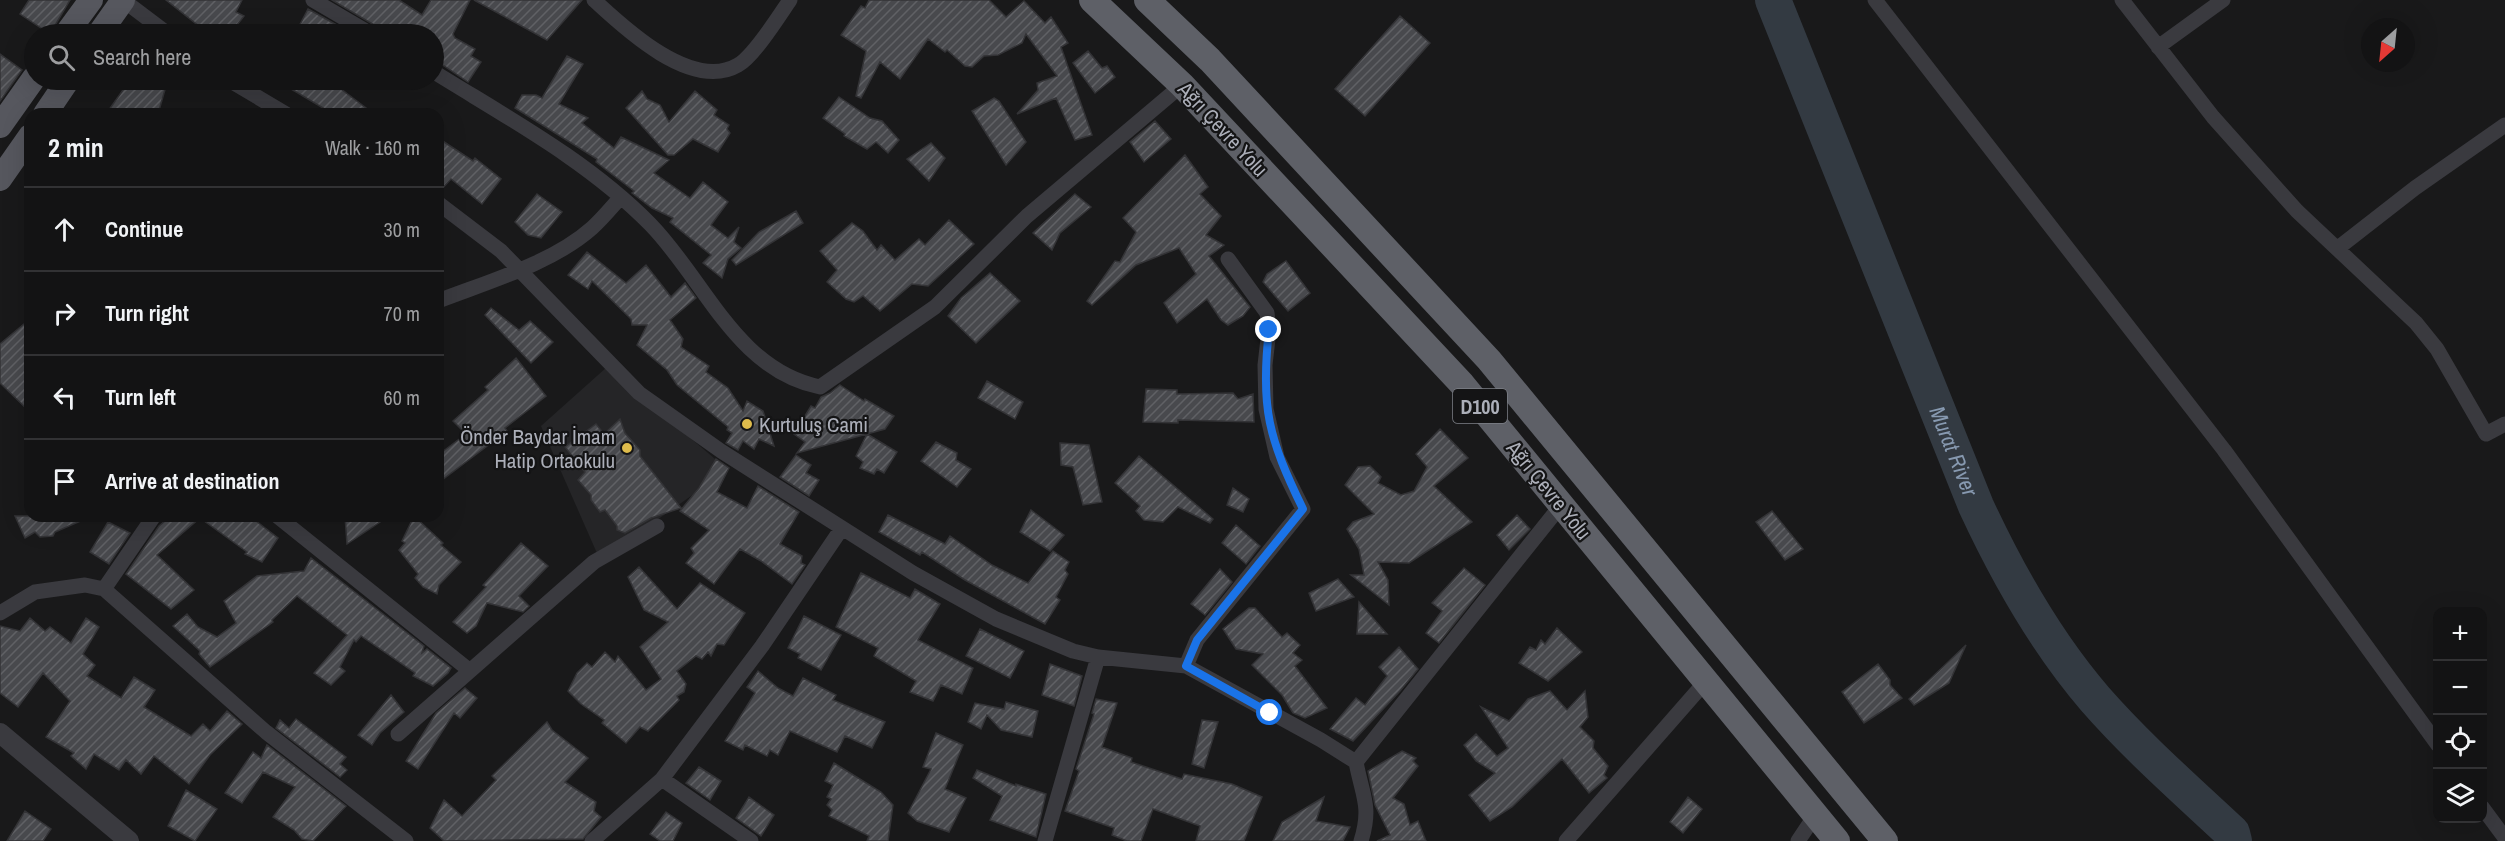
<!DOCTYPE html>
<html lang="en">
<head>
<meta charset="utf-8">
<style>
	:root { --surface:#131314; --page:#202022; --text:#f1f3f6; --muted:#9d9ea0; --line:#323234 }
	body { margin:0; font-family:"Archivo Narrow",sans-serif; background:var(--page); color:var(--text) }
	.controls { position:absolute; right:18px; bottom:18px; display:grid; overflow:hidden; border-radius:12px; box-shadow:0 6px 24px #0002 }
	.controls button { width:54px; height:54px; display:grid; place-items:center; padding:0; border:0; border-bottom:2px solid var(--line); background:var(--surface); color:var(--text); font:30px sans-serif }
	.compass { position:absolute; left:2361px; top:18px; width:54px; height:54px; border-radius:50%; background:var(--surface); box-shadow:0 6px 24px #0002; rotate:207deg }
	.stop { position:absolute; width:18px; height:18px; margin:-14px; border:4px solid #1a73e8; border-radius:50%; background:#fff }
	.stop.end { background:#1a73e8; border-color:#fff; box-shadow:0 2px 6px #0008 }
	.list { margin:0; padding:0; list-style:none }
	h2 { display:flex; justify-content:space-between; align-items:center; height:78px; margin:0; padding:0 24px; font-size:26px }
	h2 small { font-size:20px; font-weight:400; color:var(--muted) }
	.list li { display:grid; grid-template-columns:39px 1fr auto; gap:18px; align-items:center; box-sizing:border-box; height:84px; padding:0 24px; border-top:2px solid var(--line) }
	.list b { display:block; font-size:22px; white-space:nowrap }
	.list em { font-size:20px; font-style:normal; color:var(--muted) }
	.icon { flex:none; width:33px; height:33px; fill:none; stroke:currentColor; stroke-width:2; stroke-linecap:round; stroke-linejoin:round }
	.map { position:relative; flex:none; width:2505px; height:841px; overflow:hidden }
	.search { position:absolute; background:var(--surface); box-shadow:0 6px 24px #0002; left:24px; top:24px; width:420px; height:66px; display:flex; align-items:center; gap:15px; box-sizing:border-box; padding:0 21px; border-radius:33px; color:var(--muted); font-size:22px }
	.panel { position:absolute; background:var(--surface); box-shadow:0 6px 24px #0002; left:24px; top:108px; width:420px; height:414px; border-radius:18px }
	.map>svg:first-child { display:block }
</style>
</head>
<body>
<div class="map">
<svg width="2505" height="841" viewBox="0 0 2505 841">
	<defs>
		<pattern id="building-hatch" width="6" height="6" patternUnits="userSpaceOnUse" patternTransform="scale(1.5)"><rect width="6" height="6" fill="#48494d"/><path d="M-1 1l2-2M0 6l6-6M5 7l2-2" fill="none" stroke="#606165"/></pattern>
	</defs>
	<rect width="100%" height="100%" fill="#19191a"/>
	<path fill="#252527" d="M607,367L728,470L600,560L541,426Z"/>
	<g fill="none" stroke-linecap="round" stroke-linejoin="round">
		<path stroke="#333a42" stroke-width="36" id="s1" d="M1773,0L1976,506C2008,575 2045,641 2095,699C2137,747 2185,789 2232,833L2234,841"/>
	</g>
	<path fill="url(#building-hatch)" stroke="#333336" stroke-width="1.5" d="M29,0H70L50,34L20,14Z
		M166,0H242L236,12L244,16L230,34H209Z
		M332,0H399L422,15L431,0H470L453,34L455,38L475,49L471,56L481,62L468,82L434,59V34H381L376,26Z
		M474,0H582L547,40Z
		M869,0H989L1006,17L1024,1L1045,23L1051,17L1068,43L1061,47L1092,135L1075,140L1056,98L1017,114L1038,90L1037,83L1057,76L1026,34L1022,43L998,55L984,56L972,67L965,66L947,50L945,52L928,39L900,79L880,62L861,98L856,96L866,51L841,35L861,6L865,8Z
		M308,9L353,34H295Z
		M1400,16L1430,43L1365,116L1335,89Z
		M1088,51L1102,68L1107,66L1115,77L1095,93L1073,63Z
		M0,54L22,70L0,101Z
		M567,56L583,64L559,104L588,118L582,123L614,148L621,137L669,160L654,173L690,198L703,182L728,202L711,225L728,238L739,227L734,242L741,248L728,259L722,278L703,263L711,255L670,222L673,218L652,208L632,193L634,191L596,162L597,159L515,108L522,95H536L542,98Z
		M130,80H157L166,86L158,114H106Z
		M276,80H329L374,114H333Z
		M642,91L647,99L660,105L669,122L695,91L717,110L714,115L729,125L727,129L730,133L718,152L693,139L674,155H668L626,108Z
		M839,97L870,118L882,121L899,140L888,153L876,142L867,149L844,136L845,134L823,118Z
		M994,98L999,101L1026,142L1006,165L972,111Z
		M1155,121L1171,139L1144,162L1130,142Z
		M438,138L473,161L475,158L501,179L482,204L451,179L438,193Z
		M931,143L945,158L929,181L907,159Z
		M1185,155L1208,187L1200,194L1221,216L1206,235L1224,245L1209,256L1250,307L1243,316L1228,325L1221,320L1207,299L1177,323L1164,303L1196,274L1179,248L1136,265L1092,305L1087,301L1115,261L1120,262L1136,232L1123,218Z
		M537,194L562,212L541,238L528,235L515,222Z
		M1075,194L1091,207L1060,233L1052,250L1033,233Z
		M796,211L803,223L736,265L732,260L759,232Z
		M949,220L974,244L928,286L912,284L880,311L863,296L854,302L846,299L827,282L837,270L820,251L852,223L863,231L877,250L881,245L895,260L919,239L925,245Z
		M587,252L626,283L646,265L671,297L685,283L696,298L670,320L683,339L681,347L709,366L706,372L728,388L743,411L747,401L763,411L774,446L759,439L754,449L743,441L738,450L726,443L732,433L727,430L728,427L677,385L667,370L637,345L647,325H632L631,319L592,281L588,289L568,275Z
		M1286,261L1310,293L1288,311L1263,282L1267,274Z
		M990,273L1020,301L976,343L948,316L961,298Z
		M491,308L519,330L530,321L553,342L531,363L485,315Z
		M30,319V412L0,383V344Z
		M516,358L546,396L505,428L507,431L438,483V455L466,434L453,421L488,390L485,387Z
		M987,381L1023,402L1015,419L978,398Z
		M840,385L864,401L865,399L894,416L885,429L797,453L805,442L794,434L811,406L815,408L821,397L830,393Z
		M1146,389L1177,390V394L1233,393L1238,399L1253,394L1254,422L1178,420V423L1143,422Z
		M620,419L625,433L640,450V456L681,508L651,518L625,533L617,530V526L605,510L600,512L591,500V495L578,480L585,472L565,447L596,424L604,434Z
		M1440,429L1468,458L1434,486L1472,522L1409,563L1378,562L1388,580L1389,605L1351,575H1364L1359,549L1347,529L1353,522L1374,514L1345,485L1358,467L1370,466L1381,477L1378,483L1401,495L1414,491L1427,467L1416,454Z
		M867,434L897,452L884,473L877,469L874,474L860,468L863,462L856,456Z
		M936,442L957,453L956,460L971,469L957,487L921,461Z
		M1060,443L1089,445L1102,502L1083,505L1073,467L1061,465Z
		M796,455L811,465L806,473L819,480L809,496L780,477Z
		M1139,456L1213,519L1210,523L1178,507L1163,522L1144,520L1136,511L1140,506L1115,483Z
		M716,459L729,468L717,492L747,508L758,486L799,512L780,544L802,556L801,563L805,565L792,584L761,561L740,549L714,584L686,563L694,553L691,548L709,530L680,511L699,488Z
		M1233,488L1249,499L1243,512L1227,505Z
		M1031,510L1064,535L1050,551L1020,532Z
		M1772,511L1803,549L1785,560L1756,522Z
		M888,515L945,544L950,536L992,565L1028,583L1053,551L1069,562L1065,570L1068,574L1056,597L1060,600L1045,624L965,580L922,552L920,555L879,532Z
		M1517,515L1530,529L1509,550L1497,535Z
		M15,516H92L55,532L53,536L40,537L35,532L25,538Z
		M171,516H256V521L278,538L262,562L245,554L247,552L200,518L157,555L194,590L171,609L126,574L159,526Z
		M345,516H389L347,544Z
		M414,516L443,543L441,545L461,562L439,585L437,594L423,587L415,578L418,574L399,550L405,543L402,541Z
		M108,522L130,533L109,564L90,552Z
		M1236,525L1260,546L1246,564L1222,543Z
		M521,543L548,566L519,596L529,606L523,612L487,603L476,626L467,633L453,622L486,587L483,585Z
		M311,558L424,646L422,653L427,649L451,668L448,673L433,686L413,676L415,673L361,636L356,642L354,640L340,667L345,671L331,685L314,673L347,635L297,596L272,620L273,622L210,667L199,654L200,651L173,626L187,614L198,627L217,637L236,623L224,601L257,576L304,571Z
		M639,567L677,609L700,583L745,613L724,645L717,644L711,656L708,652L702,659L696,656L677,671L686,684L684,692L677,696L679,700L648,731L640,727L626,743L602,723L604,720L581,704L568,691L577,673L587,663L592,667L605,652L615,662L618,656L646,690L661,679L640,647L668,622L644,610L628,577Z
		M1464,568L1485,585L1439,643L1426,633L1442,611L1432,603Z
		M1220,569L1232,582L1205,615L1191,604Z
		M861,573L910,598L915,589L940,604L918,640L973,668L962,694L941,685L933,701L910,692L916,681L874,656L878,648L836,627Z
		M1338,579L1354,597L1316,611L1309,593Z
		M1359,602L1387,634H1357Z
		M1249,608H1255L1282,637L1287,633L1300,645L1293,653L1302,660L1295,666L1327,708L1305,718L1293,713L1282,695L1252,665L1263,654L1236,649L1223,629Z
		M804,616L841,635L821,670L798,658L800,654L788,648Z
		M30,618L45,631L50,627L71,643L86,618L99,627L83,654L95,665L87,676L121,698L134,677L155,690L144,707L191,736L203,724L210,731L227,711L242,724L210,755L189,784L154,756L141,774L126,760L119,770L94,754L86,769L71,756L74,753L46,737L70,701L43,673L18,707L0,693V626L20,631Z
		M1557,628L1582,652L1548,681L1519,663L1530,647L1536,650L1541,640L1545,644Z
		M980,629L1024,651L1010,678L966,656Z
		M1966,645L1949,683L1914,705L1909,699Z
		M1399,647L1418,669L1400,691L1353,741L1330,729L1356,698L1365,705L1387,676L1379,667Z
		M1050,664L1082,676L1074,706L1042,695Z
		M1878,664L1890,680V685L1902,698L1864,723L1842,692Z
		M758,671L778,688L793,696L803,678L836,695L833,700L885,722L872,748L845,736L837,752L790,731L778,755L770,750L767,756L745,745L743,750L725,741L755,693L747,687Z
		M465,688L477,698L460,718L454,713L418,769L406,761L436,713Z
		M1550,691L1567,710L1585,691L1588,717L1580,727L1594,741L1593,748L1608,766L1604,775L1607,778L1589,793L1562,759L1512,807L1490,821L1469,795L1495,773L1476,761L1464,745L1476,734L1497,756L1508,748L1481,707L1509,721L1528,699Z
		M391,695L404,712L380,733L372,745L358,735Z
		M1096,699L1117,703L1102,747L1132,758L1131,762L1182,779L1184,774L1232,784L1262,797L1244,841H1196L1200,826L1153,809L1141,841H1127L1112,835L1114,828L1065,811L1079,771L1076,769L1094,714L1092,713Z
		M1006,702L1038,711L1032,737L1001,730L987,715L981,729L968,722L975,703L1004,709Z
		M296,719L346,757L340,764L347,770L340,777L276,728L280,720L289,728Z
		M1202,720L1218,722L1204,768L1192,764Z
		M547,722L552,730L588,758L565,782L596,802L594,811L601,817L583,839L444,841L430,828L444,800L462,816L496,780L492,776Z
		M936,733L963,745L945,789L966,798L949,832L917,821L908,813L931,769L923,767Z
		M267,745L346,806L313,841L302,839L294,830L273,817L295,787L263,772L242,803L225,793L253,752L261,758Z
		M1402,751L1416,758L1413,761L1418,766L1393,798L1404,804L1410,825L1418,821L1426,841H1377L1390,835L1375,805L1368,771Z
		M834,763L881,792L893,805L888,841H867L869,836L829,816L832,810L827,805L831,799L827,797L833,785L825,781Z
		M699,767L721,781L710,800L686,783Z
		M977,770L1016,786V784L1046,794L1036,837L990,820L1002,796L973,778Z
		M186,790L217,809L195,841L168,826Z
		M749,797L774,815L761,836L736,818Z
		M1324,797L1316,821L1350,827L1343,841H1273L1282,822Z
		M1688,797L1702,809L1683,833L1670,822Z
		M25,811L51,829L43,841H7Z
		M666,812L682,823L673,841H660L650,834Z"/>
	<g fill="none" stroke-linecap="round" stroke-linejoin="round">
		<path stroke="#3a3a3f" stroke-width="15" d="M123,0L168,34
			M313,0L371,34
			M594,0C624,28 692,92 738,65C754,56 779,16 790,0
			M1875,0L2224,450L2438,745
			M2122,0L2213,117L2297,211L2416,323L2437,349L2486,434L2505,424
			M2158,47L2223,0
			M434,72C508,118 588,161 650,224C705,280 736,370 820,387L935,307L1027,216L1182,85
			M229,80L286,114
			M438,203L501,251L639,393L721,451L913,573L996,619L1073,651L1098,657L1186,666L1321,740L1356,762C1362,795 1372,806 1361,841
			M2338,248L2415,188L2505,125
			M438,301C487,282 553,263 592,228C602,219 611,208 620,198
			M277,516L469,670
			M104,589L154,516
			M0,613L35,592L85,585L104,589L266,732L406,841
			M1186,666L1197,640L1303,509L1277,457L1266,409L1265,365L1269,330L1267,313L1228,259
			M398,734L594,562L657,526
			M1356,762L1562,504
			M662,779L751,841
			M2482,807L2505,838
			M592,841L662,779L762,646L842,528
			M1045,841L1098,657
			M1566,841L1707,680
			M1798,841L1816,814"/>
		<path stroke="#3a3a3f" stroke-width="20" d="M0,733L129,841"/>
		<path stroke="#56575e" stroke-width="24" d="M66,34L91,0
			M99,34L123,0
			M45,114L68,80
			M0,126L34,78
			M0,179L30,136"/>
		<path stroke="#5e6067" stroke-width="26" d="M1092,0L1182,85L1462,384L1837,841
			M1147,0L1210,60L1489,360L1885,841"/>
	</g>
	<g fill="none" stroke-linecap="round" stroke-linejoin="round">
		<path stroke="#1a73e8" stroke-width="8" d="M1269,330C1260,408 1269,439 1303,509L1197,640L1186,666L1270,713"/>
	</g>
	<g fill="#dfbc4c" stroke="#141415" stroke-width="2">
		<circle cx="747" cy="424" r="6"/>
		<circle cx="627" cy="448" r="6"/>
	</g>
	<g text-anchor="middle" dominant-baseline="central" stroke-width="4.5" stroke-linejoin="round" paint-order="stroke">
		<rect fill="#141415" stroke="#7e8088" stroke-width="1.5" x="1453" y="389" width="54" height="34" rx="4.5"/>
		<g font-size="20" font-weight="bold" fill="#acafb9">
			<text x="1480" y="406">D100</text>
		</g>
		<g font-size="21" fill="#acafb9" stroke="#141415">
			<text transform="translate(1223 129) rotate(47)">Ağrı Çevre Yolu</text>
			<text transform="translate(1549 490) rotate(51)">Ağrı Çevre Yolu</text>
		</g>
		<g font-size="21" fill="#acafb9" stroke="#141415" text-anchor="start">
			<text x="759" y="424">Kurtuluş Cami</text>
			<text x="615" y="436" text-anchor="end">Önder Baydar İmam<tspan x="615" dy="24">Hatip Ortaokulu</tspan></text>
		</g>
		<g font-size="22" font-style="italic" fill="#8799b0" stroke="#141415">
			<text stroke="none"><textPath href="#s1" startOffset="486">Murat River</textPath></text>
		</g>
	</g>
</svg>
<div class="controls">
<button>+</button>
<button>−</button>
<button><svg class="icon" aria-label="locate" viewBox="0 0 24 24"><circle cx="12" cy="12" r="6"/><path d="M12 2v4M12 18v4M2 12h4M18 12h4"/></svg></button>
<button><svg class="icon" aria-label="layers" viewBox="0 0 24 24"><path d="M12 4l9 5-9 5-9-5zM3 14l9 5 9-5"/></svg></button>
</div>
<svg class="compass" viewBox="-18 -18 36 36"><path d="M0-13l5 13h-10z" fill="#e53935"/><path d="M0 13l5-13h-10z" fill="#9d9ea0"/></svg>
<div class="stop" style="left:1270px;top:713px"></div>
<div class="stop end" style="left:1269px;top:330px"></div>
<div class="search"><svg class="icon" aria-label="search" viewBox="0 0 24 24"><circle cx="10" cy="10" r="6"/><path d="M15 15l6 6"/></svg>Search here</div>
<section class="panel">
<h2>2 min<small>Walk · 160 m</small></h2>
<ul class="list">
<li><svg class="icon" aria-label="ahead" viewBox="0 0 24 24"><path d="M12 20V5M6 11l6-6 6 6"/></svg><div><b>Continue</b></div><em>30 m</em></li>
<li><svg class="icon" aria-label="right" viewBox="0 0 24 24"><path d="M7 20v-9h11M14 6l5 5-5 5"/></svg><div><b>Turn right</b></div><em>70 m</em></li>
<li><svg class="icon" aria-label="left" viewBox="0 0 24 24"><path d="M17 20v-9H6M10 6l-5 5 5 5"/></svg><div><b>Turn left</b></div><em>60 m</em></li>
<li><svg class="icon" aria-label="arrive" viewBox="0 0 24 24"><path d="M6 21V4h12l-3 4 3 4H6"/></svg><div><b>Arrive at destination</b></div></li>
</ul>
</section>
</div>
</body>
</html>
